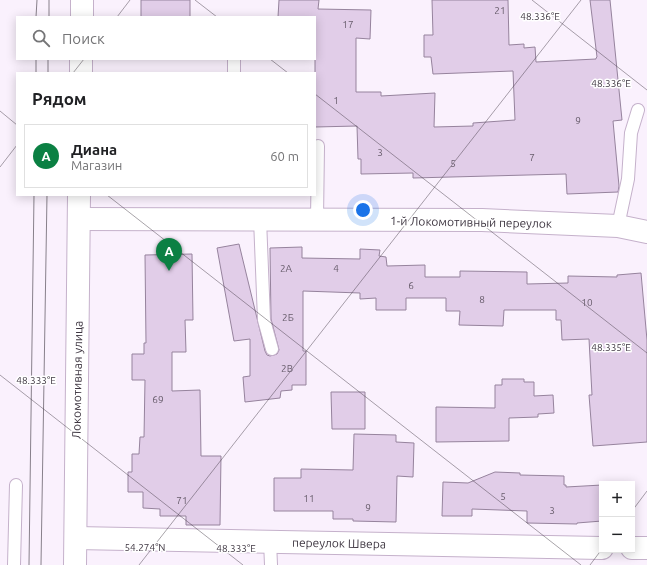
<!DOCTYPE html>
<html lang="ru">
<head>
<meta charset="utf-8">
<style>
	:root { --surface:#fff; --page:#f6f6f6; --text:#202124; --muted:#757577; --line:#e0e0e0; --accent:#0b8043 }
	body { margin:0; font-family:Ubuntu,sans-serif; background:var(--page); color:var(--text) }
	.controls { position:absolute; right:12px; bottom:12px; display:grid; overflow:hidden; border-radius:0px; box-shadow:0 2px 10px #0003 }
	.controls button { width:36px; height:36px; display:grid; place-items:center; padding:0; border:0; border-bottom:1px solid var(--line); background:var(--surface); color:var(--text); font:20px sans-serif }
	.you { position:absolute; left:363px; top:210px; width:14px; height:14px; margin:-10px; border:3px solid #fff; border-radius:50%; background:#1a73e8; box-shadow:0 0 0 6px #1a73e833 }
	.badge { display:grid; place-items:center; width:26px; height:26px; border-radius:50%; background:var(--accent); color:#fff; font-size:13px; font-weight:700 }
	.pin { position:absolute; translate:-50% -33px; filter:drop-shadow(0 1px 2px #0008) }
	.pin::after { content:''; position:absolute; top:21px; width:14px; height:12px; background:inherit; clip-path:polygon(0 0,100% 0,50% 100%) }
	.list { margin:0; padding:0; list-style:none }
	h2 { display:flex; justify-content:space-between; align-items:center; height:52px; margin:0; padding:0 16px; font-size:17px }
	h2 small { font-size:13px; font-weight:400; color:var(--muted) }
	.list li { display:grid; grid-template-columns:26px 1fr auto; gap:12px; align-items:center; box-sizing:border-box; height:64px; margin:0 8px 8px; padding:0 8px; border:1px solid var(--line); border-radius:0px }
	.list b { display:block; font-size:15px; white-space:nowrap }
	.list p { margin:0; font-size:13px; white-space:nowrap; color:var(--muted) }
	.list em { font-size:13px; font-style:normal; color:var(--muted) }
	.icon { flex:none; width:22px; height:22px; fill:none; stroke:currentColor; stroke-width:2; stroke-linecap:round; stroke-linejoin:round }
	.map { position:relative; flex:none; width:647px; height:565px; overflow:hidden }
	.search { position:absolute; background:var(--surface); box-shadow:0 2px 10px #0003; left:16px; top:16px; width:300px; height:44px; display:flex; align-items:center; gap:10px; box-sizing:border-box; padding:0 14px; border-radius:0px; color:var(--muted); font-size:15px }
	.panel { position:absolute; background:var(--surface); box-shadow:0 2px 10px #0003; left:16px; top:72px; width:300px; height:124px; border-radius:0px }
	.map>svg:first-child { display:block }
</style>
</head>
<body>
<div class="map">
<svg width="647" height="565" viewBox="0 0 647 565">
	<rect width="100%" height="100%" fill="#faf1fd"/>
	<path fill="#e1cde8" stroke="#96839d" d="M141,0H190V17H141Z
		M279,0H319L318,9L371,10L370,39L356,38V92H381V96L435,93L434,127L473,126V123L515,120L513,71L433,74L431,57H424V35H433L432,0H508L509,45L524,44V48L535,47L536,62L596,59V58L597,57L590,0H610L622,120L613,121L619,186L618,192L567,194L566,174L413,178V173L361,174V159H358L357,126L315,127V17H278Z
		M239,244L265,351L267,355L270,356L277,354L279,350L271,319L270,248L302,247V258L360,259V249L380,250L379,256L386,257L387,266L425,265V277H460V271L527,272V284L568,283V276L617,277V275L641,273L647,340V442L593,446L589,395H592L589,339L562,340L561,320H556V310H504L503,326L459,325L460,311H446V298H406V310H376V298L360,299V293L303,291V351H306V385H292V390L281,391L280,398L245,402L243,377L250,376V339L234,341L217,248Z
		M192,254L193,320H185L186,352H172V391L200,390L201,456H221L220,525H186V516H160V509L143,508V492H128V472H132V454H139L140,437H144L145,380H132V354H144V343H146L145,255Z
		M502,379H524V382H534V396L553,395L554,413L538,414V417L509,418V441L436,442V407L495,408V385H502Z
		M331,392H365V429H332Z
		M354,434L396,435V442L414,443L413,477L397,476L396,522L353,521V519H333V511H274V478H301V469L353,470Z
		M495,472L520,473V475L564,476V485H566V487L602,485V521L577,523V524L527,523V511L472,509V516H442L443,482L468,483Z"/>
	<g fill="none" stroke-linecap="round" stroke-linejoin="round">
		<defs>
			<path id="lane" d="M234,73V59
				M260,219L264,320L272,349
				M317,219L318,146
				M618,226L628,179L631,133L638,110
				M270,541L271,565
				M14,565L16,485"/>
			<path id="street" d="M79,219L482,220L618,226L647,232
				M76,538L602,548
				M632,548H647"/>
			<path id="primary" d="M82,17V0
				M81,73V59
				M75,565L79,195"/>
		</defs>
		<use href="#lane" stroke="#c5b1cb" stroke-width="14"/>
		<use href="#street" stroke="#c5b1cb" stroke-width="24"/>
		<use href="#primary" stroke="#c5b1cb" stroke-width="24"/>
		<use href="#lane" stroke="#fff" stroke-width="12"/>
		<use href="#street" stroke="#fff" stroke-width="22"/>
		<use href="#primary" stroke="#fff" stroke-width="22"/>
		<path stroke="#88808b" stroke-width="1" d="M36,17L37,0
			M49,17V0
			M36,73V59
			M48,73V59
			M29,565L34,195
			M41,565L47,195"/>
	</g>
	<path fill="none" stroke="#3e3641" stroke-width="1" stroke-opacity="0.45" d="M195,0L217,17M532,0L647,90M117,17L130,0M270,59L288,73M73,73L84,59M315,94L647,353M0,111L17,125M0,167L17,145M107,195L581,565M0,375L243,565M632,511L647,491M139,565L581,0M590,565L602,549"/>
	<g text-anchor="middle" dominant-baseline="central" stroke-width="3" stroke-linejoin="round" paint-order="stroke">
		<g font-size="10" fill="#675c6b">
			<text x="500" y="10">21</text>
			<text x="348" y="24">17</text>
			<text x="336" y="100">1</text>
			<text x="578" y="120">9</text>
			<text x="380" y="152">3</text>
			<text x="532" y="157">7</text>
			<text x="453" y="163">5</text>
			<text x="286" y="268">2А</text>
			<text x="336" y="268">4</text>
			<text x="411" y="285">6</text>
			<text x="482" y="299">8</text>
			<text x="587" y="302">10</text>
			<text x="288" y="317">2Б</text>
			<text x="287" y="368">2В</text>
			<text x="158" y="399">69</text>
			<text x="503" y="496">5</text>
			<text x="309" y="498">11</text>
			<text x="182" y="500">71</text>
			<text x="368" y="507">9</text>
			<text x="552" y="510">3</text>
		</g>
		<g font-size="12" fill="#3e3641" stroke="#fff">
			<text transform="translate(471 222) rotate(1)">1-й Локомотивный переулок</text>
			<text transform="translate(77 380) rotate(-89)">Локомотивная улица</text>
			<text transform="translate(339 543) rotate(1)">переулок Швера</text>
		</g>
	</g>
	<g font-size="10" text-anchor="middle" fill="#3e3641" stroke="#fff" stroke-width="3" stroke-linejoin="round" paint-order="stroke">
		<text x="540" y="20">48.336°E</text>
		<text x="611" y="87">48.336°E</text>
		<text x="611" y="351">48.335°E</text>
		<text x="36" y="384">48.333°E</text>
		<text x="145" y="551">54.274°N</text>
		<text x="236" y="552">48.333°E</text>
	</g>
</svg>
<div class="controls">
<button>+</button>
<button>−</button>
</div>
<div class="you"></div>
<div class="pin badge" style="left:169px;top:271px">A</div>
<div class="search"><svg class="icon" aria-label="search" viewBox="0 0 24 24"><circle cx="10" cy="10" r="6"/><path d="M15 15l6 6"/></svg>Поиск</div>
<section class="panel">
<h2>Рядом<small></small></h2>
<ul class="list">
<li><span class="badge">A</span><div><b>Диана</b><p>Магазин</p></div><em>60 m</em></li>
</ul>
</section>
</div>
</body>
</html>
